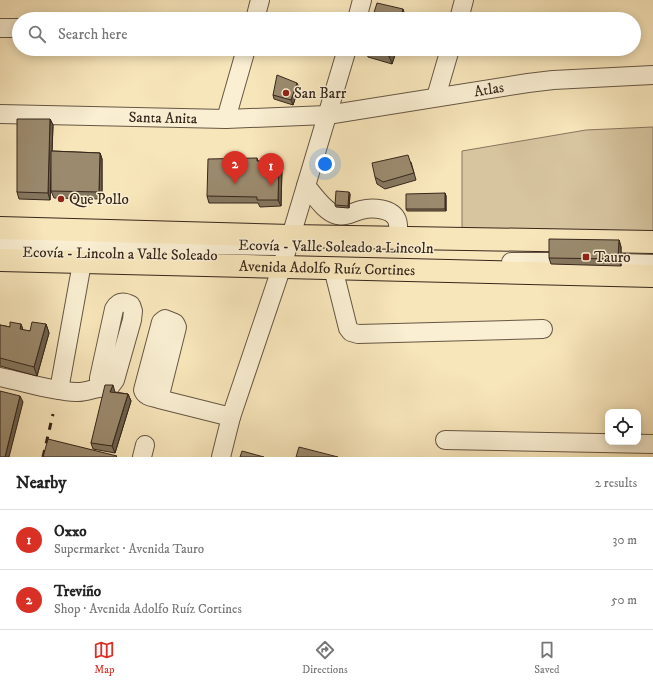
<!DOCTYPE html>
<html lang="en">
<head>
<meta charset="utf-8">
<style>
	:root { --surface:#fff; --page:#f2f2f2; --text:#222; --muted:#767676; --line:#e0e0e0; --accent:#d93025 }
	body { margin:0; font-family:"IM FELL DW Pica",serif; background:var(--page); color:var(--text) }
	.controls { position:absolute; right:12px; bottom:12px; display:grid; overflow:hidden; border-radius:8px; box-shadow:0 2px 10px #0003 }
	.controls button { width:36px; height:36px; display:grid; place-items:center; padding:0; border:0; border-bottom:1px solid var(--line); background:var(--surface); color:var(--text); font:20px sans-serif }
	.you { position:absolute; left:325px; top:164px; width:14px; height:14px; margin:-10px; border:3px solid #fff; border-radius:50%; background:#1a73e8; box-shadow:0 0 0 6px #1a73e833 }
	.badge { display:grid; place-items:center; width:26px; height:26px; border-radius:50%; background:var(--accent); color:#fff; font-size:13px; font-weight:700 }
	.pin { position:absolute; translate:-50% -33px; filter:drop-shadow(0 1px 2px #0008) }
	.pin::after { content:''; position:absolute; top:21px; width:14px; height:12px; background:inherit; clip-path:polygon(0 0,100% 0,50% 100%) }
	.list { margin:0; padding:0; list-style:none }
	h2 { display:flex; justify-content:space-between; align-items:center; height:52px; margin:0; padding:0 16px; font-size:17px }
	h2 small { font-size:13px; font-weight:400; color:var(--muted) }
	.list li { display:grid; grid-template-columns:26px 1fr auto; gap:12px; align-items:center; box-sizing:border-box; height:60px; padding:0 16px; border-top:1px solid var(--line) }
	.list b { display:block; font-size:15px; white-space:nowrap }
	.list p { margin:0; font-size:13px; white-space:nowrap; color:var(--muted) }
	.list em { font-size:13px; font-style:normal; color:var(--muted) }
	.icon { flex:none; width:22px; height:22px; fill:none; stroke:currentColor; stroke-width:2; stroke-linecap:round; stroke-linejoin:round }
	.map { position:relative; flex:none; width:653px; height:457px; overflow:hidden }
	.search { position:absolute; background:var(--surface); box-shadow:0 2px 10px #0003; left:12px; right:12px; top:12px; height:44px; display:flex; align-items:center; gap:10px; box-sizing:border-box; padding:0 14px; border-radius:22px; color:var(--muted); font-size:15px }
	.sheet { height:172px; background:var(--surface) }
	nav { display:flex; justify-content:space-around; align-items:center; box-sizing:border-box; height:56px; border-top:1px solid var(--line); background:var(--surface); font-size:11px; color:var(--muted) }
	nav a { display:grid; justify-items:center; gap:2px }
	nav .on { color:var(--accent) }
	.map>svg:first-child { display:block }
</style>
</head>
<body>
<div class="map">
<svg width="653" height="457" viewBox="0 0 653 457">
	<rect width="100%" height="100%" fill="#f8e6bb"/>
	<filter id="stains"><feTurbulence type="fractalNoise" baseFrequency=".005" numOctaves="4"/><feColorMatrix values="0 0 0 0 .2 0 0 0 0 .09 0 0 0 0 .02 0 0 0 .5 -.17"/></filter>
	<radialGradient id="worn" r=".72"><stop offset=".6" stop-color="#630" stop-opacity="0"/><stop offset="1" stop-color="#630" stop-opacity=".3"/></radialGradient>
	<path fill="#d7c5a0" stroke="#86765e" d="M653,127V234L462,231V151L586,130Z"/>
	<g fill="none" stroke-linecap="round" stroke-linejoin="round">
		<defs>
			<g id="minor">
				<path d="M255,19L260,0"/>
				<path d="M357,19L362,0"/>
				<path d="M459,19L464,0"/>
				<path d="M0,28H19"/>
				<path d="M436,97L450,49"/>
				<path id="s1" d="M0,114L226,119L327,115L528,83L553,80L653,75"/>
				<path d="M226,119L246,49"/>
				<path d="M306,186C315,196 325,212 337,215C346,217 353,212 361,210C372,207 392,208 397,220C399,225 398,233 398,238"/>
				<path d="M0,243L277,246"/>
				<path d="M511,262H551"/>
				<path d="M621,263L653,264"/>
				<path d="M333,268L348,328L351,332L358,334L543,329"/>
				<path d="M0,377C25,382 51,391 76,392C88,393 98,385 109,388L115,380L132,320L133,311L131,305C123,301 118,302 114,309L99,378V383L102,386"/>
				<path d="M59,390L82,263"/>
				<path d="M159,399L177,327L175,323L165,319L161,322L143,390C145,397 153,397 159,399L231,417"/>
				<path d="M445,440L653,444"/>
				<path d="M142,457L145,445"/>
				<path d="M221,457L231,417L282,266L347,49"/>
			</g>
			<g id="major">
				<path d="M0,228L291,236L653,242"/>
				<path id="s2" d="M0,260L653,276"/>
			</g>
		</defs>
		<use href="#minor" stroke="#665643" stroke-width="20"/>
		<use href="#major" stroke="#36261b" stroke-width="24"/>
		<use href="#minor" stroke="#faefd3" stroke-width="18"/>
		<use href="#major" stroke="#f8e6bb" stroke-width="22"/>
		<path stroke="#36261b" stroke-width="3" stroke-dasharray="7 7" stroke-linecap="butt" d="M43,457L53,414"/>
	</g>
	<path fill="#85775f" stroke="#36261b" d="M365,49H397L392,64L368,57Z
		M299,87L293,105L274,99L273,95Z
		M50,119L53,125L52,151L100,153L102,159V199L54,198L51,191V176L50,200L19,199L17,192Z
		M257,158L258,161L279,162L282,168L281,206L260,207L258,203H209L207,196Z
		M411,162L416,180L385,189L377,184L375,177Z
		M445,193L446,196V211H407L406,209Z
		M350,194L349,208L336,207L335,205Z
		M619,240L621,247V266L551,264L549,258Z
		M21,324L23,330L30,331L46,324L49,333L37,376L0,366V325L10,327Z
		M115,392L128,394L131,401L115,453L93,449L91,443Z"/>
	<path fill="#6c614d" stroke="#36261b" d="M403,9L406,18V19H400Z
		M391,49H397L392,64L389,56Z
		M297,83L299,87L293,105L291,100Z
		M50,119L53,125L50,200L48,193Z
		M100,153L102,159V199L99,192Z
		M279,162L282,168L281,206L278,200Z
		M349,192L350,194L349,208L348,206Z
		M445,193L446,196V211L445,209Z
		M619,240L621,247V266L618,259Z
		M21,324L24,333L20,329Z
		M46,324L49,333L37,376L34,367Z
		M113,385L115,392L112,398L110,392Z
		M128,394L131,401L115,453L112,446Z
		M20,396L23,402L9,457H5Z"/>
	<path fill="#9b8a6e" stroke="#36261b" d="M377,3L403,9L400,19H372Z
		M366,49H391L389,56Z
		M277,75L297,83L291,100L273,95Z
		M17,119H50L48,193L17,192Z
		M51,151L100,153L99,192L51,191Z
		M408,155L414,173L383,182L375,177L372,163Z
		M257,158V161L279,162L278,200H257V197L207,196L208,159Z
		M336,191L349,192L348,206L335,205Z
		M445,193V209H406V194Z
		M549,239L619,240L618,259L549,258Z
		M10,322L21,324L20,329L30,331L32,322L46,324L34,367L0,358V325L10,327Z
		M105,385H113L110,392L128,394L112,446L91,443Z
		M0,391L20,396L5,457H0Z
		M48,439L117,456L116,457H43Z
		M299,447L338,457H296Z
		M242,451L264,457H240Z"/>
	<g fill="#8f2418" stroke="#faefd3" stroke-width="1.5">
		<circle cx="286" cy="93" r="4"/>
		<circle cx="61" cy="199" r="4"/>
		<rect x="582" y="253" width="8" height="8" rx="2"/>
	</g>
	<g text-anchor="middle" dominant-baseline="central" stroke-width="3" stroke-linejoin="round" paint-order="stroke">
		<g font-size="15" fill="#36261b" stroke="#faefd3">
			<text stroke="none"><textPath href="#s1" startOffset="491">Atlas</textPath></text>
			<text stroke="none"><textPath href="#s1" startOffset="163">Santa Anita</textPath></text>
			<text transform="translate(336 247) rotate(1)">Ecovía - Valle Soleado a Lincoln</text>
			<text transform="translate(120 254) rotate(1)">Ecovía - Lincoln a Valle Soleado</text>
			<text stroke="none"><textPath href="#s2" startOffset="327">Avenida Adolfo Ruíz Cortines</textPath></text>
		</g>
		<g font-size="15" fill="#36261b" stroke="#faefd3" text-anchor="start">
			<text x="294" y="93">San Barr</text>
			<text x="69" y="199">Que Pollo</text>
			<text x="594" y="257">Tauro</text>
		</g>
	</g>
	<rect width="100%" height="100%" filter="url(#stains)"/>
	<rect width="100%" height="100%" fill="url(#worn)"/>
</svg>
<div class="controls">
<button><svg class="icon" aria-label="locate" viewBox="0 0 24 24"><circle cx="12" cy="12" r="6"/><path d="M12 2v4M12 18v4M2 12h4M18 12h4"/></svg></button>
</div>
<div class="you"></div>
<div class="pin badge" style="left:271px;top:186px">1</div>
<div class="pin badge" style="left:235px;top:184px">2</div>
<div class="search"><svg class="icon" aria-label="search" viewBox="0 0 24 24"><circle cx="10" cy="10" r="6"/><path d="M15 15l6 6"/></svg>Search here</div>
</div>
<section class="sheet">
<h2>Nearby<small>2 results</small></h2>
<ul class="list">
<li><span class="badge">1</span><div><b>Oxxo</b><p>Supermarket · Avenida Tauro</p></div><em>30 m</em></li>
<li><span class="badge">2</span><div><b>Treviño</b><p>Shop · Avenida Adolfo Ruíz Cortines</p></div><em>50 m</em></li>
</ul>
</section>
<nav>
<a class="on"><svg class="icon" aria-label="map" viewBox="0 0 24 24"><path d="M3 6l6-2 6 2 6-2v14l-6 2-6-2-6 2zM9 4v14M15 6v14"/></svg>Map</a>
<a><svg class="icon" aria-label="directions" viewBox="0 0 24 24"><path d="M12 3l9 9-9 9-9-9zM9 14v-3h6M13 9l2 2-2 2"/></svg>Directions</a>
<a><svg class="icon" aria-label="saved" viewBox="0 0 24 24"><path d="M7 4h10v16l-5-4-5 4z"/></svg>Saved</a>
</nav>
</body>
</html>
